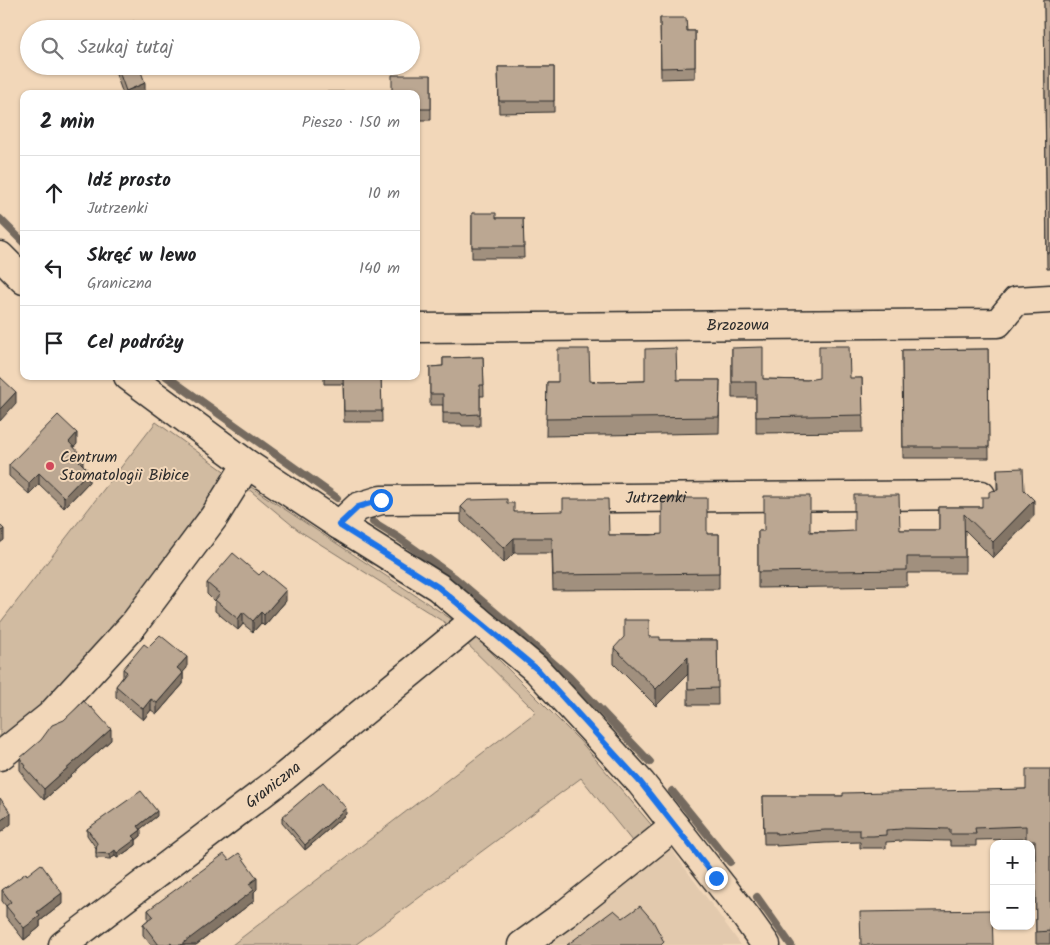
<!DOCTYPE html>
<html lang="pl">
<head>
<meta charset="utf-8">
<style>
	:root { --surface:#fff; --page:#f6f6f6; --text:#202124; --muted:#757577; --line:#e0e0e0 }
	body { margin:0; font-family:Kalam,sans-serif; background:var(--page); color:var(--text) }
	.controls { position:absolute; right:15px; bottom:15px; display:grid; overflow:hidden; border-radius:10px; box-shadow:0 1px 4px #0004 }
	.controls button { width:45px; height:45px; display:grid; place-items:center; padding:0; border:0; border-bottom:1px solid var(--line); background:var(--surface); color:var(--text); font:25px sans-serif }
	.stop { position:absolute; width:15px; height:15px; margin:-11px; border:4px solid #1a73e8; border-radius:50%; background:#fff }
	.stop.end { background:#1a73e8; border-color:#fff; box-shadow:0 1px 5px #0008 }
	.list { margin:0; padding:0; list-style:none }
	h2 { display:flex; justify-content:space-between; align-items:center; height:65px; margin:0; padding:0 20px; font-size:21px }
	h2 small { font-size:16px; font-weight:400; color:var(--muted) }
	.list li { display:grid; grid-template-columns:32px 1fr auto; gap:15px; align-items:center; box-sizing:border-box; height:75px; padding:0 20px; border-top:1px solid var(--line) }
	.list b { display:block; font-size:19px; white-space:nowrap }
	.list p { margin:0; font-size:16px; white-space:nowrap; color:var(--muted) }
	.list em { font-size:16px; font-style:normal; color:var(--muted) }
	.icon { flex:none; width:28px; height:28px; fill:none; stroke:currentColor; stroke-width:2; stroke-linecap:round; stroke-linejoin:round }
	.map { position:relative; flex:none; width:1050px; height:945px; overflow:hidden }
	.search { position:absolute; background:var(--surface); box-shadow:0 1px 4px #0004; left:20px; top:20px; width:400px; height:55px; display:flex; align-items:center; gap:12px; box-sizing:border-box; padding:0 18px; border-radius:28px; color:var(--muted); font-size:19px }
	.panel { position:absolute; background:var(--surface); box-shadow:0 1px 4px #0004; left:20px; top:90px; width:400px; height:290px; border-radius:10px }
	.map>svg:first-child { display:block }
</style>
</head>
<body>
<div class="map">
<svg width="1050" height="945" viewBox="0 0 1050 945">
	<rect width="100%" height="100%" fill="#f2d7b9"/>
	<filter id="ink" filterUnits="userSpaceOnUse"><feTurbulence type="fractalNoise" baseFrequency=".02" numOctaves="2"/><feDisplacementMap in="SourceGraphic" scale="10" xChannelSelector="R" yChannelSelector="G"/><feConvolveMatrix kernelMatrix="1 2 1 2 8 2 1 2 1" color-interpolation-filters="sRGB"/></filter>
	<g filter="url(#ink)">
		<path fill="#e2c9ad" d="M666,842L741,945H528Z"/>
		<path fill="#d1bba1" stroke="#7e7366" d="M156,422L227,473L133,603L60,691L0,738V623Z
			M246,487H251L471,632L580,741L666,842L636,846L581,778L355,945H232L536,712L447,624L298,530Z"/>
		<g fill="none" stroke-linecap="round" stroke-linejoin="round">
			<path stroke="#746b5f" stroke-width="8" d="M0,219L24,243
				M166,376L337,498
				M373,522L399,538L455,578L516,630L569,677L650,762
				M672,791L730,862
				M757,897L791,945"/>
			<defs>
				<g id="minor">
					<path d="M0,256L24,280"/>
					<path id="s1" d="M416,328L998,323L1016,301L1050,299"/>
					<path d="M128,376L247,464L339,525L438,587L537,670L641,783L746,917L766,945"/>
					<path id="s2" d="M339,525L358,507L381,500L981,495"/>
					<path d="M0,756L50,716L134,624L214,517L247,464"/>
					<path id="s3" d="M63,945L285,776L476,619"/>
					<path d="M522,945L565,914L675,826"/>
				</g>
			</defs>
			<use href="#minor" stroke="#2b2b2b" stroke-width="31"/>
			<use href="#minor" stroke="#f2d7b9" stroke-width="28"/>
		</g>
		<path fill="#a1907e" stroke="#2b2b2b" d="M1044,0H1050V269H1047Z
			M660,18L687,31H695V78L661,79Z
			M113,66H139L145,94H123Z
			M498,67H554V112L499,113Z
			M431,75V120H416V94Z
			M472,213L496,218H523L524,258H472Z
			M732,348L763,379L807,380L862,378L863,432L756,433V398H732Z
			M988,349L989,458H903L902,350Z
			M483,357L484,396H480V426H462L461,424H443V405H430V367L443,366V358Z
			M324,376H381L382,422H344L343,384H324Z
			M677,380H720L719,433L546,436L547,382H602Z
			M77,444L74,447L83,465L89,482L64,508L39,484L29,494L9,476V465Z
			M997,469L1024,490L1034,516L993,558L965,530V573H907V586L758,588V531L833,532L900,530H939V507H982L989,497L997,490Z
			M507,503L514,512L609,535L719,534V589L553,590L552,553H514L504,563L461,522V507Z
			M207,583L286,601L264,626L261,623L253,632L243,624L238,630L215,611V602L207,594Z
			M649,637L660,640H717L718,705H688V674L656,706L614,664V648Z
			M148,647L187,668L183,672V684L157,714L151,710L143,720L116,697V686L123,677V669Z
			M111,740L44,800L24,778V775L20,770V758Z
			M1050,769V944H1036L1035,854H1031V844H1026V839L976,840V846H950V841L902,840V841L886,842V848H860V842L825,843L776,846V844H764L763,796H843L1026,789Z
			M346,814L305,850L282,823V817Z
			M157,816L140,829L141,836L136,840V845L117,858L115,856L110,859L96,858V848L87,835V829Z
			M229,860L257,889L254,892V901L196,945H151L143,935V924L148,920V910Z
			M27,875L62,904L40,921V927L24,940L6,917V906L2,901V890Z"/>
		<path fill="#837566" stroke="#2b2b2b" d="M145,83V94H126V91Z
			M16,392V403L0,421V409Z
			M77,433V444L69,453V442Z
			M83,457V468L79,461Z
			M89,471V482L64,508V497Z
			M39,473V484L29,494V483Z
			M1034,500V516L993,558V542Z
			M4,529V540L0,543V532Z
			M514,538V553L504,563V548Z
			M286,590V601L264,626V615Z
			M243,612V624L238,630V619Z
			M261,612V623L253,632V621Z
			M187,657V668L177,679V668Z
			M688,657V674L656,706V689Z
			M183,673V684L157,714V703Z
			M151,699V710L143,720V709Z
			M111,729V740L44,800V789Z
			M346,808V814L305,850V845Z
			M157,811V816L138,831V826Z
			M11,813V824L0,833V821Z
			M141,830V836L136,840V845L117,858V853L133,836Z
			M115,850V856L110,859V854Z
			M257,878V889L254,892V901L196,945H181L249,884Z
			M62,893V904L40,921V927L24,940V928L37,912Z"/>
		<path fill="#bba792" stroke="#2b2b2b" d="M1044,0H1050V253H1047Z
			M660,18H686L687,31H695V67L661,68Z
			M134,21L137,29H113Z
			M117,66H139L145,83L126,91Z
			M498,67H554V101H499Z
			M392,75H431V109H416V94H392Z
			M309,92H352V94H309Z
			M472,213H496V218H523L524,247H472Z
			M819,346H849L850,378H862L863,415L756,417V382H732V348L763,347V379L807,380L819,378Z
			M676,348L677,380H720L719,417L546,419L547,382H558V349H589L590,381L602,382L645,381V349Z
			M988,349L989,447H903L902,350Z
			M483,357L484,385H480V414L462,415L461,413H443V394H430V367L443,366V358Z
			M343,376H381L382,411H344Z
			M0,377L16,392L0,409Z
			M58,415L77,433L69,442L83,457L79,461L89,471L64,497L39,473L29,483L9,465Z
			M1023,468L1024,490L1034,500L993,542L964,514L965,557H907V570L758,572V531H764V496H810V532H833L854,531V495H899L900,530H939V507H982V497H989V492L991,491L998,490L997,469Z
			M662,498H707V534H719V573L553,575L552,538H514L504,548L461,507L468,500L507,499V503H514V512L563,511V499H608L609,535H651L662,534Z
			M0,525L4,529L0,532Z
			M233,553L259,575L263,571L286,590L264,615L261,612L253,621L243,612L238,619L215,600L220,594L207,583Z
			M624,620H649V637H660V640H717L718,688L688,689V657L656,689L614,648L624,637Z
			M160,635L187,657L177,668L183,673L157,703L151,699L143,709L116,686L127,672L123,669L144,644L148,647Z
			M84,701L90,708L91,707L111,729L44,789L24,767L26,766L20,758L41,740L52,725L64,720Z
			M1026,769H1050V931L1036,932L1035,841H1026V826L975,828L976,834H950V829L902,828V829L886,830V835L873,836H860V830H825L776,834V832H764L763,796H843V793L1026,789Z
			M323,782L346,808L305,845L282,817Z
			M141,791L157,811L138,826L141,830L133,836L136,839L117,853L115,850L110,854L96,853L97,843L87,829Z
			M0,798L11,813L0,821Z
			M239,853L257,878L249,884L254,890L181,945H172L171,943L168,945H159L143,924L153,916L148,910L224,854L229,860Z
			M41,864L62,893L37,912L40,916L24,928L6,906L11,902L2,890L26,873L27,875Z
			M640,906L653,921L664,942L661,945H567L614,910L623,918Z
			M992,910L993,945H861L860,912Z"/>
	</g>
	<g fill="none" stroke-linecap="round" stroke-linejoin="round" filter="url(#ink)">
		<path stroke="#1a73e8" stroke-width="6" d="M381,500L358,507L339,525L438,587L538,670L641,783L716,878"/>
	</g>
	<circle fill="#d1495b" stroke="#f2d7b9" stroke-width="2" cx="50" cy="466" r="5"/>
	<g text-anchor="middle" dominant-baseline="central" stroke-width="4" stroke-linejoin="round" paint-order="stroke">
		<g font-size="16" fill="#2b2b2b" stroke="#f2d7b9">
			<text stroke="none"><textPath href="#s1" startOffset="322">Brzozowa</textPath></text>
			<text stroke="none"><textPath href="#s2" startOffset="325">Jutrzenki</textPath></text>
			<text stroke="none"><textPath href="#s3" startOffset="264">Graniczna</textPath></text>
		</g>
		<g font-size="16" fill="#2b2b2b" stroke="#f2d7b9" text-anchor="start">
			<text x="60" y="457">Centrum<tspan x="60" dy="18">Stomatologii Bibice</tspan></text>
		</g>
	</g>
</svg>
<div class="controls">
<button>+</button>
<button>−</button>
</div>
<div class="stop" style="left:381px;top:500px"></div>
<div class="stop end" style="left:716px;top:878px"></div>
<div class="search"><svg class="icon" aria-label="search" viewBox="0 0 24 24"><circle cx="10" cy="10" r="6"/><path d="M15 15l6 6"/></svg>Szukaj tutaj</div>
<section class="panel">
<h2>2 min<small>Pieszo · 150 m</small></h2>
<ul class="list">
<li><svg class="icon" aria-label="ahead" viewBox="0 0 24 24"><path d="M12 20V5M6 11l6-6 6 6"/></svg><div><b>Idź prosto</b><p>Jutrzenki</p></div><em>10 m</em></li>
<li><svg class="icon" aria-label="left" viewBox="0 0 24 24"><path d="M17 20v-9H6M10 6l-5 5 5 5"/></svg><div><b>Skręć w lewo</b><p>Graniczna</p></div><em>140 m</em></li>
<li><svg class="icon" aria-label="arrive" viewBox="0 0 24 24"><path d="M6 21V4h12l-3 4 3 4H6"/></svg><div><b>Cel podróży</b></div></li>
</ul>
</section>
</div>
</body>
</html>
